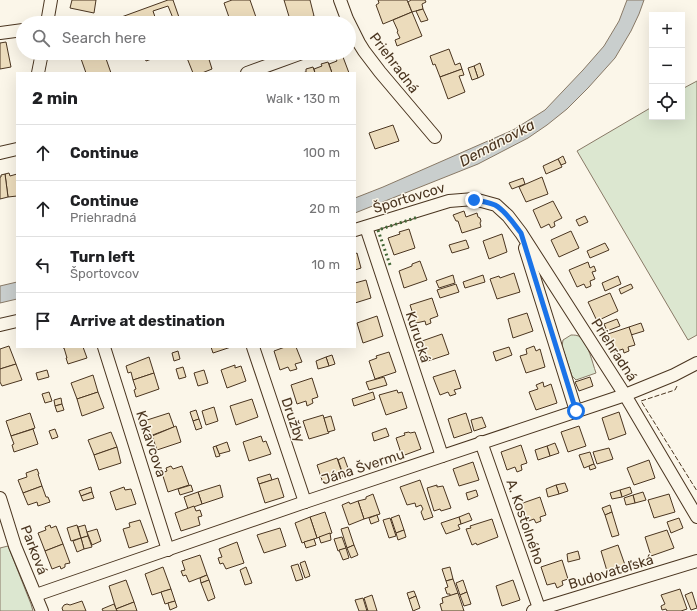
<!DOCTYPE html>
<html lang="en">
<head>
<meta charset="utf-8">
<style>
  :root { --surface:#fff; --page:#f6f6f6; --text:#202124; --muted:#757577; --line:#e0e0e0 }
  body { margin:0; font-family:Rubik,sans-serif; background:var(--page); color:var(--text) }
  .controls { position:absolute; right:12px; top:12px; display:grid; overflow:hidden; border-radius:0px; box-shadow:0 4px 16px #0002 }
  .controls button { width:36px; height:36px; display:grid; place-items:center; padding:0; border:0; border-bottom:1px solid var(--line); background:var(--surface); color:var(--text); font:20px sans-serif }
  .stop { position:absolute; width:12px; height:12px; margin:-9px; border:3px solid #1a73e8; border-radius:50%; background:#fff }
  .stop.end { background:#1a73e8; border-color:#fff; box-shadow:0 1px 4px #0008 }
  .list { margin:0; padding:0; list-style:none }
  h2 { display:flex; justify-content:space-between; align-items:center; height:52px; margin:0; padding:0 16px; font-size:17px }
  h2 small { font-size:13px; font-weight:400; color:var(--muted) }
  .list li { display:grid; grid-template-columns:26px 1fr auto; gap:12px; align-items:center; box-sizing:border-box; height:56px; padding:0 16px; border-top:1px solid var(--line) }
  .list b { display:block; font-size:15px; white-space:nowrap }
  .list p { margin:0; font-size:13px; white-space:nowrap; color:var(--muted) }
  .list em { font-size:13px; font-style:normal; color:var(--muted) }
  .icon { flex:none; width:22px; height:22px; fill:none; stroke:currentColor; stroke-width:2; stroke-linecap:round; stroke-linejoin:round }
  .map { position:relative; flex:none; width:697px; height:611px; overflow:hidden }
  .search { position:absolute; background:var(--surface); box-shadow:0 4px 16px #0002; left:16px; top:16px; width:340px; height:44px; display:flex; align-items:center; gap:10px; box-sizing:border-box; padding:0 14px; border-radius:22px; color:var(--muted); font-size:15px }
  .panel { position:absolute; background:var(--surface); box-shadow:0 4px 16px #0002; left:16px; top:72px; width:340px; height:276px; border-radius:0px }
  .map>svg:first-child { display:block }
</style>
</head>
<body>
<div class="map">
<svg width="697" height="611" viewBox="0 0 697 611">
  <rect width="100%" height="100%" fill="#fbf6e9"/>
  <g fill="#dce7d0" stroke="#887966">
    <polygon points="697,81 697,335 688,340 577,151 652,107 652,117 682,117 682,89"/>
    <path d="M571,335C574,335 578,335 580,337C589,345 592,362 596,373L576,380L572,376L562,346L563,340Z"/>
    <polygon points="8,546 31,604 33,611 0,611 0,548"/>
  </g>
  <g fill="#c9cecd" stroke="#887966">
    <polygon points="627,0 644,0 639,14 631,31 615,58 588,88 567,109 547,125 528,138 478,164 355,213 355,198 383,187 513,130 545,110 583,70 604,46 619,21"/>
    <polygon points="17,282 17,299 0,303 0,286"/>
  </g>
  <g fill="#ecdcbc" stroke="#4a3520">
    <polygon points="72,0 96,0 94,13 70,8"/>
    <polygon points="168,0 173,0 181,23 175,23 168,6 153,11 157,23 131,23 130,19 120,23 105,23"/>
    <polygon points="232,0 250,0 258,23 231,23 224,3"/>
    <polygon points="284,0 310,0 314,16 291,23"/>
    <polygon points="378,0 407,0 412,12 383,24 376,5 379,3"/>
    <polygon points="411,0 425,0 426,2 422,4 423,9 412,12 408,2"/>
    <polygon points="423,9 428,20 421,22 416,11"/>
    <polygon points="412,12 422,36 397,46 395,40 400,38 397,32 398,31 393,20"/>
    <polygon points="6,42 11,67 0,69 0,43"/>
    <polygon points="449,49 455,65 460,63 462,69 440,77 435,64 433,65 430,56"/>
    <polygon points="79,53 104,53 111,73 86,73"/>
    <polygon points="143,53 168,53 146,61"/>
    <polygon points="185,53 207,53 212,69 202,73 193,73"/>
    <polygon points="343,57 349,73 332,73 329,64 337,61 336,59"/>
    <polygon points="328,62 332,73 315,73 314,69 322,66 321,64"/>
    <polygon points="480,63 484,75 478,78 474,66"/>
    <polygon points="474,66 478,78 472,80 468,68"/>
    <polygon points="313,67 315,73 302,73 306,72 306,69"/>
    <polygon points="462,69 464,75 459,76 465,92 448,99 440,77"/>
    <polygon points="393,125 399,141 375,149 369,133"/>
    <polygon points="563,156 566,163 561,165 558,159"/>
    <polygon points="558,159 562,167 546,174 543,166"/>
    <polygon points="9,173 10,176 17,174 17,196 8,197 5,174"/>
    <polygon points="5,174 8,197 0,199 0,177 1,177 1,175"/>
    <polygon points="542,177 548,194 526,202 519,187"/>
    <polygon points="523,178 525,184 512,189 509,183"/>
    <polygon points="553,201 562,218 554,222 555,226 551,228 549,224 541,228 533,210"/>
    <polygon points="464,211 466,217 477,213 478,217 480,218 481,221 480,223 481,227 462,233 458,221 456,221 453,215"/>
    <polygon points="585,216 588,222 579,226 576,220"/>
    <polygon points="409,229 415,248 394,255 388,238 400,234 399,232"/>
    <polygon points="571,231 579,248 559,257 551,240"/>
    <polygon points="502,234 507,252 489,259 483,241"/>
    <polygon points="466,240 469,248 452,253 449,245"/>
    <polygon points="605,243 609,250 590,258 587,251"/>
    <polygon points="357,253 361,268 355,270 355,254"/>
    <polygon points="420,261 427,280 404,288 399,271 412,266 412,264"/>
    <polygon points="588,262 590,268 594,266 596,271 592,272 595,279 590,281 591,286 586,288 584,284 577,287 569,270"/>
    <polygon points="514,273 520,292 497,299 490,279 499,276 500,278"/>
    <polygon points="453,275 455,283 439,288 436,281"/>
    <polygon points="483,275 485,282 465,288 463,282"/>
    <polygon points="618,276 621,284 605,291 602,283"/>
    <polygon points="366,280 371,298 355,303 355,283"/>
    <polygon points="456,284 459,292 440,298 437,290"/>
    <polygon points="631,284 633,288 621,294 619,289"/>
    <polygon points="610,293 618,311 597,321 588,302"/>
    <polygon points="432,298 438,316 430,319 431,323 426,325 425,321 416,323 410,305"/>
    <polygon points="527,313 533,331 513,338 508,319"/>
    <polygon points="377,316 383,336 363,343 357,323"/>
    <polygon points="617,319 620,326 607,331 604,324"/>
    <polygon points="641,323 644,331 631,335 629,327"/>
    <polygon points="629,327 635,345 628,347 629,351 624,353 623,349 614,352 608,334"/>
    <polygon points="442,334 449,354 428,361 422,341"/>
    <polygon points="9,346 16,364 0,369 0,349"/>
    <polygon points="534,346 536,351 540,349 545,367 526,373 520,356 527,354 526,349"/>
    <polygon points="63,347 83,347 87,358 68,364 66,358 67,358 64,348 63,348"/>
    <polygon points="211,347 231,347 213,353"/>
    <polygon points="285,347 296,347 302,362 295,364 297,369 290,371 288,367 280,370 274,351"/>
    <polygon points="509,347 512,355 496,361 493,352"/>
    <polygon points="178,351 180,359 174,361 172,353"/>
    <polygon points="389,352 396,372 375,379 369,361 377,358 376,356"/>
    <polygon points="332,355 335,364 329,366 326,357"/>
    <polygon points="149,357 154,373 133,380 131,372 128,373 126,366"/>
    <polygon points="326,357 329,366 318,369 316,361"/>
    <polygon points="16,364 22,380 2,386 0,382 0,369"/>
    <polygon points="235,365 235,368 241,366 246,381 227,388 221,370"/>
    <polygon points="183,367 186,377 179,379 176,369"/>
    <polygon points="47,370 49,377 38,380 36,373"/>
    <polygon points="204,370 208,383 198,386 194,373"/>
    <polygon points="455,370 461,388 454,390 456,394 450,396 448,392 440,395 433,377"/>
    <polygon points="154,373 159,389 136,397 134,390 136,389 133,380"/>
    <polygon points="93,375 98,392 77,399 71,383"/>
    <polygon points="384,377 387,385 369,390 366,382"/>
    <polygon points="590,377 593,386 579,391 575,382"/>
    <polygon points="312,378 318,397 312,399 313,403 307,406 306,401 297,404 291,385"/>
    <polygon points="543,382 544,387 551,384 557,403 536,410 529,392 538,389 536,385"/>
    <polygon points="397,390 398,393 402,392 407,408 386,415 379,395"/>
    <polygon points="49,392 52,401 45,403 42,394"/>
    <polygon points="98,392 104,408 82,416 77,399"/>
    <polygon points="373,392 375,399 354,406 352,399"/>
    <polygon points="61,398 62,404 55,406 54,400"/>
    <polygon points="252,399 258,417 236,425 230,406"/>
    <polygon points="62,404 64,410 57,412 55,406"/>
    <polygon points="214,407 218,421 206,425 202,411"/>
    <polygon points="196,410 199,419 193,421 190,412"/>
    <polygon points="619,412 626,434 609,440 602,418"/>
    <polygon points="30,413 35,428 11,436 6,421"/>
    <polygon points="169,413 174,427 150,436 144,421"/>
    <polygon points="466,413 472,432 454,438 448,419"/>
    <polygon points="323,415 329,433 309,439 303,421"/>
    <polygon points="331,416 335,430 328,432 324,418"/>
    <polygon points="482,417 486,427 474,431 471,420"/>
    <polygon points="199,419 202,428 196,430 193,421"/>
    <polygon points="176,426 181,442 157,450 152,436"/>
    <polygon points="579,426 586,446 568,452 561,432"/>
    <polygon points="386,428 389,436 374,441 372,433"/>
    <polygon points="33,429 38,444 14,452 12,445 14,444 11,436"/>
    <polygon points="55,429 58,437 52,439 49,431"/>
    <polygon points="111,432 117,447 94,455 88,440"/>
    <polygon points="409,432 410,433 415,432 421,449 402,456 396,438 405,435 404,433"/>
    <polygon points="261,436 263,442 266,441 271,454 249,461 243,442"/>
    <polygon points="227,442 230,451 219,454 216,446"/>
    <polygon points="555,443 559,453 550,456 547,446"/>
    <polygon points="521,445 527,463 521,465 522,470 517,472 515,467 507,470 501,452"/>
    <polygon points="216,446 220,456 216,457 213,447"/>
    <polygon points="547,446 550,456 538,460 535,450"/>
    <polygon points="117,447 121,463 99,470 94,455"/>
    <polygon points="609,448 613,459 597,464 593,452"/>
    <polygon points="590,452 594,464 584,468 579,455"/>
    <polygon points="344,457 349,471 343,474 338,460"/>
    <polygon points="337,458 343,476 323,483 317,465"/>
    <polygon points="649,460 655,478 634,485 627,468"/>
    <polygon points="473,462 479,480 459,486 453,469"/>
    <polygon points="594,464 596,468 590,470 589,466"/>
    <polygon points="171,466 173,469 182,466 189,485 168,492 162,473 167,471 166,468"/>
    <polygon points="37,469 39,474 38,474 42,486 23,493 18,480 27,477 26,473"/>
    <polygon points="270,474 272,480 259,484 257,478"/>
    <polygon points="278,478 284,497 265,503 259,484"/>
    <polygon points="420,480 433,517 424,520 421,512 423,509 421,505 416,507 415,503 407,505 400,487"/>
    <polygon points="565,483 568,491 559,494 556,485"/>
    <polygon points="191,485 193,491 180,495 178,489"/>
    <polygon points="220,485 223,497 202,504 198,492"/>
    <polygon points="437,485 437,487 443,486 451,508 441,511 440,509 434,511 427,488"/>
    <polygon points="556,485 559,494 548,497 546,489"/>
    <polygon points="42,486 46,497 48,497 50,502 38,506 37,502 28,505 23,493"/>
    <polygon points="91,487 92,492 81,496 79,491"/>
    <polygon points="124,487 125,490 131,489 136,504 116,510 110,492"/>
    <polygon points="630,487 632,493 622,497 620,490"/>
    <polygon points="476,490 478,496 468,500 466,493"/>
    <polygon points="620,490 622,497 612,499 610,493"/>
    <polygon points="92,492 94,498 83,501 81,496"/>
    <polygon points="198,492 202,504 188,509 184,497"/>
    <polygon points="643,492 646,500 635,503 633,495"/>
    <polygon points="373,494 380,514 364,519 358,501 366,499 366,497"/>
    <polygon points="669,494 675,512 654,518 648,500"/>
    <polygon points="633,495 635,503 626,505 624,498"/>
    <polygon points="540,497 546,515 540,517 541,521 536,523 534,519 526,522 520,504"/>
    <polygon points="358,501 364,519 349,525 342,505 349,502 350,504"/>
    <polygon points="610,505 612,512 605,515 602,508"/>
    <polygon points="194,506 196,511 200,510 202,516 198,517 200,525 181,531 175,513"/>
    <polygon points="325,512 332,533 317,538 310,517"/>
    <polygon points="612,512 619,535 612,537 605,515"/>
    <polygon points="469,513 472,520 461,524 459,517"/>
    <polygon points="377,515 379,521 371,524 369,518"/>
    <polygon points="399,515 404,530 396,533 391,518"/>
    <polygon points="310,517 317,538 302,543 295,523"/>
    <polygon points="459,517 461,524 458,525 460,529 446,534 441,523"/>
    <polygon points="390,518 396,536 389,538 383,520"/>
    <polygon points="679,518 683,528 671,533 667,522"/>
    <polygon points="492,519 498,537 477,545 476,543 472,545 466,529 471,528 470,526"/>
    <polygon points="140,520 148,542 129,548 123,529 130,527 129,523"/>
    <polygon points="50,525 51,528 56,526 63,544 45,551 38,533 46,530 45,527"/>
    <polygon points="77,525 81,538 71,541 67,528"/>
    <polygon points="85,525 88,536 81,538 78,527"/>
    <polygon points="348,527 354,545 347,548 341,529"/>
    <polygon points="280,528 286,546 264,553 257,535"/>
    <polygon points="97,529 101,541 92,545 87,532"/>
    <polygon points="404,530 406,537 398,540 396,533"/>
    <polygon points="667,530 674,548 651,556 645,537"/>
    <polygon points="330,533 331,540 321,543 319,537"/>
    <polygon points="88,536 92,547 84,549 81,538"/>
    <polygon points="342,537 346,548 338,551 334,539"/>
    <polygon points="81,538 84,549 77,552 73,541"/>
    <polygon points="314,539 316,545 306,548 304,542"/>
    <polygon points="237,542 244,563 226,569 223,563 220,564 218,558 222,557 219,549"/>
    <polygon points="63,544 70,563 65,564 65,567 61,569 60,566 52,569 45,551"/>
    <polygon points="354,545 358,555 351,558 347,548"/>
    <polygon points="618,545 625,565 607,571 601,551"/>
    <polygon points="346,548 349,558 343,560 339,550"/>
    <polygon points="578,551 580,559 568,562 567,554"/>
    <polygon points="200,555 207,575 189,582 186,575 183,576 181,571 185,570 182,561"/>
    <polygon points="562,560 568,579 562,581 563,585 557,588 555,583 547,585 541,567"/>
    <polygon points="305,561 310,576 305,578 300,563"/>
    <polygon points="298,564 303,579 296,581 291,566"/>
    <polygon points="163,567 171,589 152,595 145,574"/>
    <polygon points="246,567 252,583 245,585 240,570"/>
    <polygon points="450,567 453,579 446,581 442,569"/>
    <polygon points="207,575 209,580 201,583 200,578"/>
    <polygon points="453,579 458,593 450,596 450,594 447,594 445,588 448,587 446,581"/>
    <polygon points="126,580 134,602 116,609 109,586"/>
    <polygon points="209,580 215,598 208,601 201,583"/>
    <polygon points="463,580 467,592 460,595 456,583"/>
    <polygon points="513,580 520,600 502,606 496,586"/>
    <polygon points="171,589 175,601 165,604 161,592"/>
    <polygon points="680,589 687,609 681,611 667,611 666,609 662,610 661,606 665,604 661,595"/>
    <polygon points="414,591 416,596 409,599 407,593"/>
    <polygon points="467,592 471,604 464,606 460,595"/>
    <polygon points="692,592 697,608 691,610 685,595"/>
    <polygon points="458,593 464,611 442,611 440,604 443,603 442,598"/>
    <polygon points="372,595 377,611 368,611 364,598"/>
    <polygon points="416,596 420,608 413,611 409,599"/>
    <polygon points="363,598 367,611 359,611 355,600"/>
    <polygon points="82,601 86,611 63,611 62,608 64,605 67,604 70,605"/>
    <polygon points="175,601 177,607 170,610 168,603"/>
    <polygon points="134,602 137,611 117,611 116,609"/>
    <polygon points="114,604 117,611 103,611 102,609"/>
  </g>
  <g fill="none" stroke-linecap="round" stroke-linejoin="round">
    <g stroke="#4a3520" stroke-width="14">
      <g id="minor">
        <polyline points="340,0 347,19 359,43 364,51 380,72 435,137"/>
        <polyline points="47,23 51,0"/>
        <polyline points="0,33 23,30"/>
        <polyline points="38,73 42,53"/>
        <polyline points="247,73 302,53"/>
        <polyline points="0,153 17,149"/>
        <polyline points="366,227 442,456"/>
        <polyline points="355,230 449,201 474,199 496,205 508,216 521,233 625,395 697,517"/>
        <polyline points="525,248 576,411"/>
        <polyline points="0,325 17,321"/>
        <polyline points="104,347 168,550"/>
        <polyline points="253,347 305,502"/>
        <polyline points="481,442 540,611"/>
        <polyline points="0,498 15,546 42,611"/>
        <polyline points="36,595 305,502 625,395 674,375 697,363"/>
        <polyline points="533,611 697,561"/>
      </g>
    </g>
    <use href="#minor" stroke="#fbf6e9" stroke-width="12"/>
    <polyline stroke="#436837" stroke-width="3" stroke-dasharray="2 3" stroke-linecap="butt" points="390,265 378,230 418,217"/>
    <polyline stroke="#4a3520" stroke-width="1" stroke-dasharray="5 2" stroke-linecap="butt" points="677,386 675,390 641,401 697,491"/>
  </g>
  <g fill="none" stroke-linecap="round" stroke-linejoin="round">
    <path stroke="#1a73e8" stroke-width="5" d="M474,200C481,201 488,202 495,205C505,210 514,224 521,233L576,411"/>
  </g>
  <g text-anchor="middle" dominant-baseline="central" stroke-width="3" stroke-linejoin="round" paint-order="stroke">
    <g font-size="14" fill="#4a3520" stroke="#fbf6e9">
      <text transform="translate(394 63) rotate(53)">Priehradná</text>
      <text transform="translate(409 198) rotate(-17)">Športovcov</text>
      <text transform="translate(418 337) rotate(72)">Kurucká</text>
      <text transform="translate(614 350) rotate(57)">Priehradná</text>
      <text transform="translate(293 420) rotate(71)">Družby</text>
      <text transform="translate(151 444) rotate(72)">Kokavcova</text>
      <text transform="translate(363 467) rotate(-18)">Jána Švermu</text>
      <text transform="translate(525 522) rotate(71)">A. Kostolného</text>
      <text transform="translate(34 550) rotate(69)">Parková</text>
      <text transform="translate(611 572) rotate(-17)">Budovateľská</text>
    </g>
    <g font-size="15" font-style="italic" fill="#4a3520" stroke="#fbf6e9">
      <text transform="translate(497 143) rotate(-28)">Demänovka</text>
    </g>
  </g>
</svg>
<div class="controls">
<button>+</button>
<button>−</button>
<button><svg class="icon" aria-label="locate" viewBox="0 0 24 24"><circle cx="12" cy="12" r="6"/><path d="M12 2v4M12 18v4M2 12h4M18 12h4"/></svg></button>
</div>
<div class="stop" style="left:576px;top:411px"></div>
<div class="stop end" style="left:474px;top:200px"></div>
<div class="search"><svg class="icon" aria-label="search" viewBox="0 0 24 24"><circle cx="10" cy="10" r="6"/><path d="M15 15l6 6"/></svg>Search here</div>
<section class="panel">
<h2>2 min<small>Walk · 130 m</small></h2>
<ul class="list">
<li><svg class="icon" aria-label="ahead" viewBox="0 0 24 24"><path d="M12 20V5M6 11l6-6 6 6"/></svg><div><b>Continue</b></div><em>100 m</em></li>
<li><svg class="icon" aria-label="ahead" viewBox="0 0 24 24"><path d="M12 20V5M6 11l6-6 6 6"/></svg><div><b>Continue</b><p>Priehradná</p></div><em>20 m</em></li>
<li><svg class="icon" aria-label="left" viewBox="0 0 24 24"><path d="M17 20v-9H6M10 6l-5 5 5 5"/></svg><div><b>Turn left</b><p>Športovcov</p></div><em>10 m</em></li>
<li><svg class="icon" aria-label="arrive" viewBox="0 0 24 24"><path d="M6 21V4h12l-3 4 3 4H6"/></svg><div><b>Arrive at destination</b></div></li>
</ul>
</section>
</div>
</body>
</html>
